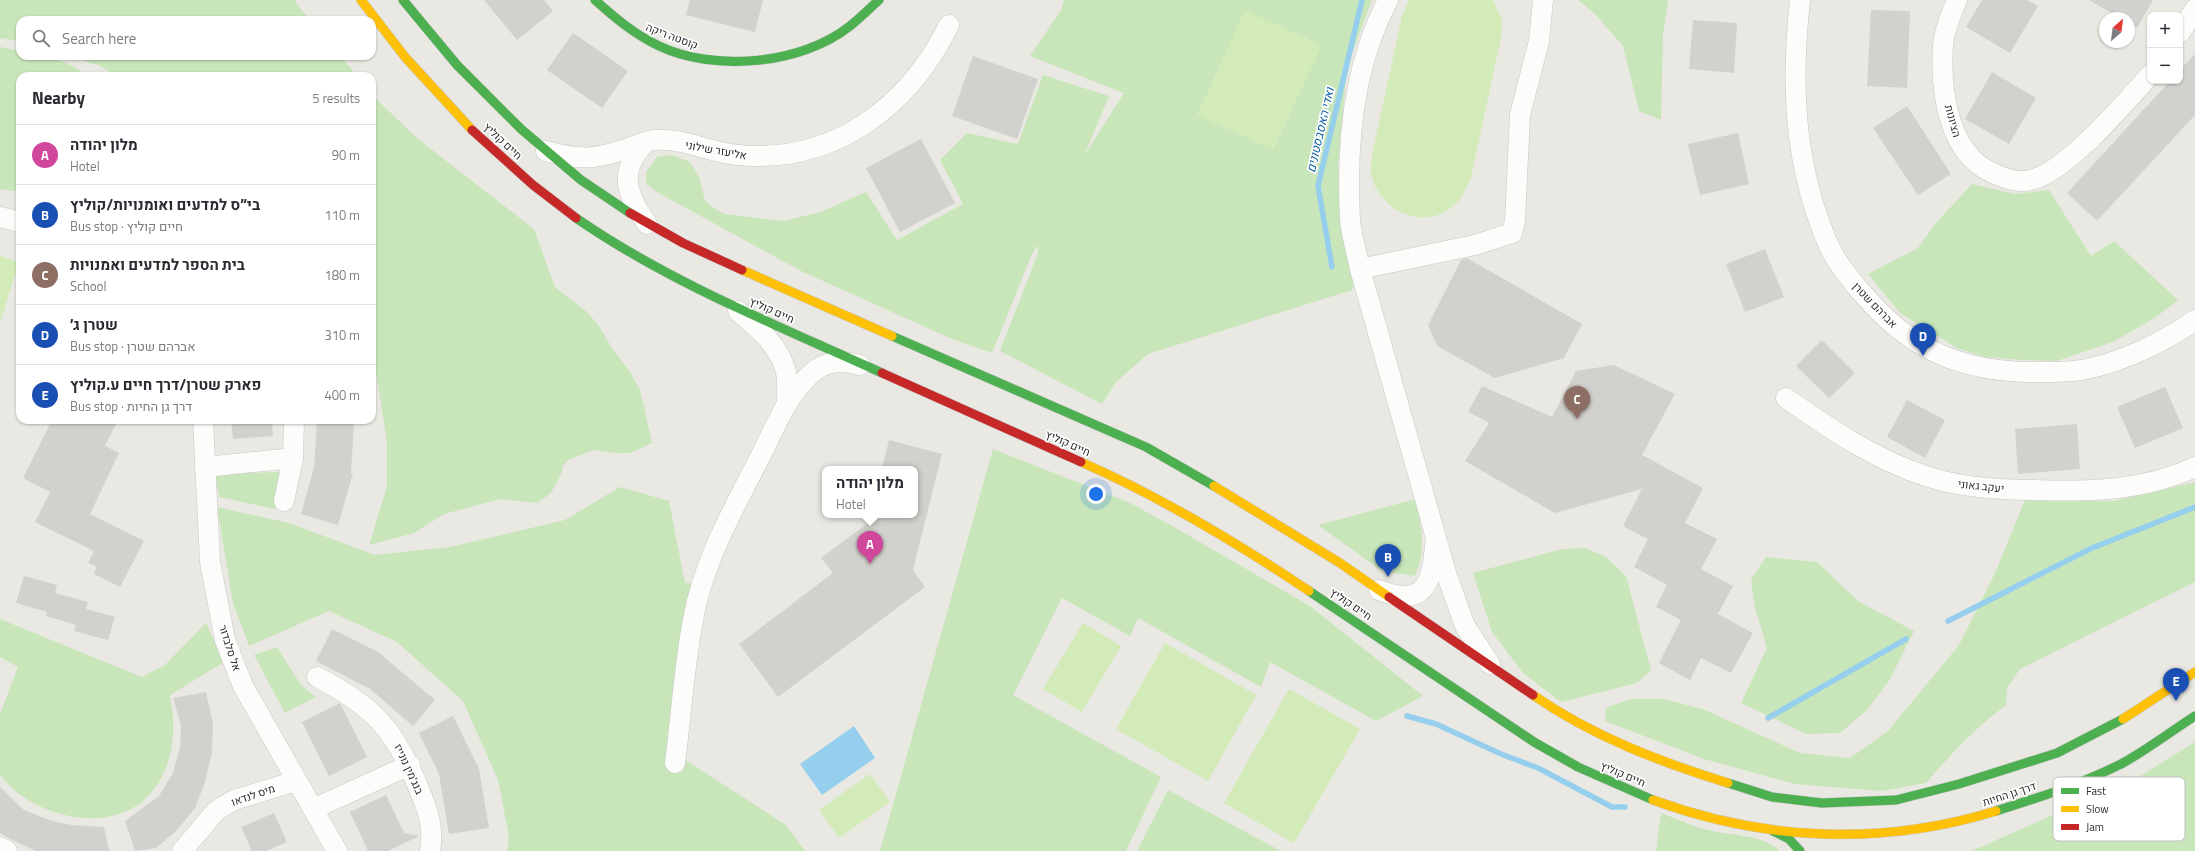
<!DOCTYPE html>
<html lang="en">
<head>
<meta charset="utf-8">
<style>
  :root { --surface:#fff; --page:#f7f7f7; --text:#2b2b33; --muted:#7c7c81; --line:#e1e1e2; --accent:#6e6e6c }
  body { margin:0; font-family:"Titillium Web",Heebo,sans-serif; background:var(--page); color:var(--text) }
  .controls { position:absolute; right:12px; top:12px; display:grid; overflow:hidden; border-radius:8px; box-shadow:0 1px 3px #0004 }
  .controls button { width:36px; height:36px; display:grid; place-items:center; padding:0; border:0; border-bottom:1px solid var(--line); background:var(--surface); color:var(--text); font:20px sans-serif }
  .compass { position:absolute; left:2099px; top:12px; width:36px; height:36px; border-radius:50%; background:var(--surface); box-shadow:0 1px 3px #0004; rotate:28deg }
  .you { position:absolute; left:1096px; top:494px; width:14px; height:14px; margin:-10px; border:3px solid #fff; border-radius:50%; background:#1a73e8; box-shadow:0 0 0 6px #1a73e833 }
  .badge { display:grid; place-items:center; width:26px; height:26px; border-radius:50%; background:var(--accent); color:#fff; font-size:13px; font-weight:700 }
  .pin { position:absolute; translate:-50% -33px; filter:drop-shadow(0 1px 2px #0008) }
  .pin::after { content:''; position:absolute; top:21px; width:14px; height:12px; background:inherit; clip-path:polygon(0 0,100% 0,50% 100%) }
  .popup { position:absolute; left:822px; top:466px; width:96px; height:52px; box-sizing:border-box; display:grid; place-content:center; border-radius:8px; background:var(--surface); filter:drop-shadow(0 1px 3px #0005); font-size:13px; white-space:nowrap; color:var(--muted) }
  .popup b { font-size:15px; color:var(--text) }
  .popup::after { content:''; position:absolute; left:50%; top:100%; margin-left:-8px; border:8px solid transparent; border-top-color:var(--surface) }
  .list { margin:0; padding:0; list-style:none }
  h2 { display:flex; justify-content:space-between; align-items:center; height:52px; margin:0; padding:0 16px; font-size:17px }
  h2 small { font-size:13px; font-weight:400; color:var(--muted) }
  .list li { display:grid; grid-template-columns:26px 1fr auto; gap:12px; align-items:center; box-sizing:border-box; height:60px; padding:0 16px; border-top:1px solid var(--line) }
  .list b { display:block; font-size:15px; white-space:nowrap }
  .list p { margin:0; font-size:13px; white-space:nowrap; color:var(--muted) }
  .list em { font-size:13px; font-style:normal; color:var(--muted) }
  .icon { flex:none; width:22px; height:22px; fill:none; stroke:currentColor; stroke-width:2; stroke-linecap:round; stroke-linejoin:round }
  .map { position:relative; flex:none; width:2195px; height:851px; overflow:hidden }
  .search { position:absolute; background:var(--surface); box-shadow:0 1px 3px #0004; left:16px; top:16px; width:360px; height:44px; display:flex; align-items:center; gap:10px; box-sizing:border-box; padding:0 14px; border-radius:12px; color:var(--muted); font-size:15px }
  .panel { position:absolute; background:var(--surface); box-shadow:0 1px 3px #0004; left:16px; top:72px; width:360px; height:352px; border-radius:12px }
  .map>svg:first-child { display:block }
</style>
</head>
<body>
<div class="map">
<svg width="2195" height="851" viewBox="0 0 2195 851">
  <rect width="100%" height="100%" fill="#eae8e2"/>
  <g fill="#c8e6ba">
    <polygon points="0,0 295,0 296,3 310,20 20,20 20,41 0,38"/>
    <polygon points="1064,0 1372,0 1347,67 1338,168 1360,269 1352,290 1148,354 1116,382 1102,404 1000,351 1038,253 1038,245 1032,254 992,353 952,339 803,272 655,191 646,183 646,172 657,157 672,155 690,162 699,177 705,200 712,207 724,214 784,221 820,212 866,192 897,240 963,204 940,160 967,133 1018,144 1043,75 1109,96 1084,156 1124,93 1030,56 1061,10"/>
    <polygon points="1578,0 1668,0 1663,35 1661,120 1639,111 1623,46 1595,14"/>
    <path d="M0,47L20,51V56C46,56 67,59 87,76H20V192L0,189Z"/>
    <polygon points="74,56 341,56 357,76 116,76 99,65 89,63"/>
    <polygon points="372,95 418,139 534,229 555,287 587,312 599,326 612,348 630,372 640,390 652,443 630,453 615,453 594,450 568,460 562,467 562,472 551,493 537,503 501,499 444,514 414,533 369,545 387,487 387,442 372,347"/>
    <polygon points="1972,184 2015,194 2049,190 2091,256 2114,241 2178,300 2156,317 2115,341 2057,361 2024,360 1985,357 1957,348 1900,313 1868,274 1918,248 1935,224"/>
    <polygon points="993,449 1130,503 1174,527 1310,606 1423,696 1376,721 1270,662 1261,687 1138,618 1130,636 1062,598 1013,695 1161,777 1126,851 880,851"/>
    <polygon points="281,472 275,509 219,497 215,474"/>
    <path d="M2195,482V582L2020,669L2007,688L2006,705C1975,728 1951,754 1926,783L1881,791L1795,784L1704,759L1605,721L1606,708L1630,699H1664L1705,710L1800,753L1850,758L1888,731L1959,645L1995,573L2025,500L2114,501Z"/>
    <polygon points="620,487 669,501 685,583 692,583 684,759 786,825 805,851 507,851 509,837 498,780 463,701 397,642 329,611 249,646 233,603 217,507 289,523 375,555 450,547 565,520"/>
    <path d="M1416,499C1421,528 1427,547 1415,576L1382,571L1318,525Z"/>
    <polygon points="1586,548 1606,557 1626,576 1651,670 1637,683 1561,702 1523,673 1492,632 1473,573 1562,549"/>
    <polygon points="1766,557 1817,562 1858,601 1914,631 1889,681 1867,710 1840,733 1806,734 1741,703 1767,648 1755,608 1751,580"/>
    <path d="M0,619L142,677L165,665L206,623L224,662L170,695C183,757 157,823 84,818C61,816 38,808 19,794C12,789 6,781 0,775V714L18,667L0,657Z"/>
    <polygon points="277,647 301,685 316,697 285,713 254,655"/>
    <polygon points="2195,742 2195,851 1972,851 2142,775"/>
    <polygon points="1168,790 1281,851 1137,851"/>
    <path d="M1661,813C1677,819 1692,826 1708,830C1731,836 1762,834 1780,851H1656Z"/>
  </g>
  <g fill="#d3ebb8">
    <path d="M1409,0H1493L1502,20L1501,38L1471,177C1466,190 1460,202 1448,210C1417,230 1378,207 1371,174C1370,168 1372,161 1372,155L1402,16Z"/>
    <polygon points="1245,10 1322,45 1273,150 1197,115"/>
    <polygon points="0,256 19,262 0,323"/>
    <polygon points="1083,623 1121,646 1082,712 1043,689"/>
    <polygon points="1165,643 1256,695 1208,781 1116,729"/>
    <polygon points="1289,689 1360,729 1294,843 1224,803"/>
    <polygon points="870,774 890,802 839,838 819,810"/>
  </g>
  <polygon fill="#95cfed" points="854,726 875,758 822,795 800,764"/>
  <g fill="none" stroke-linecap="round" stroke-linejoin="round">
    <g stroke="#95cfed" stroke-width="5.5">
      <polyline points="1332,267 1318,186 1362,0"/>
      <polyline points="1948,621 2092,548 2195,507"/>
      <polyline points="1407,716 1436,724 1501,754 1538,768 1612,807 1625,807"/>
      <polyline points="1768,718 1906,639"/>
    </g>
  </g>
  <g fill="#d3d1cd">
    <polygon points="484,0 544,0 553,11 517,40"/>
    <polygon points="690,0 763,0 755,32 686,15"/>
    <polygon points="1982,0 2027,0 2038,6 2010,53 1966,27"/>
    <polygon points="2089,0 2153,0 2137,28 2129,23 2129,18 2120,18"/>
    <polygon points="1871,10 1910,11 1907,88 1867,86"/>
    <polygon points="1693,20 1737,23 1734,73 1689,69"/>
    <polygon points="573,33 628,71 602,108 547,70"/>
    <polygon points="2195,54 2195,115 2097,221 2067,193 2170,81 2180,81 2180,70"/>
    <polygon points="973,56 1038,79 1017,139 952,116"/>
    <polygon points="1992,72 2036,98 2009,144 1965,119"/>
    <polygon points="1907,106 1951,174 1918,195 1873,128"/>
    <polygon points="1738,133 1749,184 1700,195 1688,144"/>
    <polygon points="921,139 955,203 900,232 866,168"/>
    <polygon points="1765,249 1784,297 1745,312 1726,264"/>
    <polygon points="1467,258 1582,324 1564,358 1495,378 1437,346 1428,325 1461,260"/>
    <polygon points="1822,340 1855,373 1829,398 1796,366"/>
    <polygon points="1614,365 1675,394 1642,455 1703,488 1685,523 1717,539 1701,569 1733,586 1718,614 1753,633 1731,673 1701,658 1690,680 1659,663 1681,620 1656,607 1667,585 1634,567 1648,539 1623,526 1642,489 1555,513 1465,461 1489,423 1468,412 1482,386 1552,417 1576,371"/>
    <polygon points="2165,387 2183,428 2135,448 2117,407"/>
    <polygon points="1907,400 1945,420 1925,458 1887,437"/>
    <polygon points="52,420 118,420 105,446 119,453 90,514 144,541 120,587 94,574 97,567 88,563 94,551 35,522 50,492 23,478"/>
    <polygon points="231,420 272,420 273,436 233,439"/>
    <polygon points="317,420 354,420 351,474 353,474 338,525 301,514 314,468"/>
    <polygon points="2077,424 2080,469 2018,474 2015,429"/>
    <polygon points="889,440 942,454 913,570 925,587 778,697 739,644 833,573 821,558 868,523 870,515 915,515 915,469 882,469"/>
    <polygon points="24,576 57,585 55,593 88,602 86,609 115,617 108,640 74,631 76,625 46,616 47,612 16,603"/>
    <polygon points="332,629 378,652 435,700 413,726 370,689 316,661"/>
    <polygon points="206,692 213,724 212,753 205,782 195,808 177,830 156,848 135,851 125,821 159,796 173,773 180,747 181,725 173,698"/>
    <polygon points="340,703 367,757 329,776 302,722"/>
    <polygon points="453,716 479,769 489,828 449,834 439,774 419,733"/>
    <polygon points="0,787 24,810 52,821 72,825 104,827 109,851 36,851 14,841 0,833"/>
    <polygon points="386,795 404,833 419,836 388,851 368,851 350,812"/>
    <polygon points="274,813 287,842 266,851 252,851 241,827"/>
  </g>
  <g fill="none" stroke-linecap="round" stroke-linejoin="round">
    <g stroke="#c8c7c7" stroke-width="21">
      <g id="street">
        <path d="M1388,0C1353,66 1346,144 1350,219C1351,235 1357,253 1360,269L1446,573L1465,626L1490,664"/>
        <path d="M1800,0C1792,73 1793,145 1817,215C1822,230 1828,246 1836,259C1846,275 1859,290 1872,304C1916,352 1965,371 2029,372C2048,372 2068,373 2087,369C2124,361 2164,342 2195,320"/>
        <path d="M1957,0C1951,15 1944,30 1943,46C1940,90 1948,154 1993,173C2006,179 2019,184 2034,179C2068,169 2125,103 2150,75"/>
        <polyline points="2180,33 2195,9"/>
        <path d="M645,143C618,171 626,194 647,224"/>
        <path d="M546,151C580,160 593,160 626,149C635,146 645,141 654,140C682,137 711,153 738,155C833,164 908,108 949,25"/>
        <polyline points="0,217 20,222"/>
        <polyline points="1360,269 1475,245 1512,233 1515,221 1520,115 1539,41 1543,0"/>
        <path d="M738,311C757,327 780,346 786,372C788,382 787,394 787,404"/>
        <path d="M1786,398C1830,429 1877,461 1929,477C1963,488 1999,490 2034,490C2090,492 2143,491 2195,467"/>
        <polyline points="203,420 210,562 225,640 243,686 337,851"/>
        <polyline points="205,467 293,458"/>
        <polyline points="284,501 293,458 294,420"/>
        <path d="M1379,590C1423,608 1432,585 1435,545"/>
        <path d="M317,677C373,706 395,729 419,789C428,810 434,828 430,851"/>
        <path d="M675,763C682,709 685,653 697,601C710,550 736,504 760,457C775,428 789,389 817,369C830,360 845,361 860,365"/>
        <polyline points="313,809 410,765"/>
        <polyline points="0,847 7,851"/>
        <polyline points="182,851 216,811 234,800 296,781"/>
      </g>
    </g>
    <g stroke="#c8c7c7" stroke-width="10">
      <g id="fast">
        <polyline points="403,0 457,65 521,129 581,180 630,213"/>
        <path d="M595,0C615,18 634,34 659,46C714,72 801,65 850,26C860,18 869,9 879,0"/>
        <path d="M576,218C670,283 779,326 882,373"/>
        <polyline points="892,336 1146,447 1214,486"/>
        <polyline points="1309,591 1534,742 1578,767 1653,800"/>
        <polyline points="1728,783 1772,797 1822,803 1896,800 1959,784 2057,753 2123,719"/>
        <path d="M1996,811C2038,798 2081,784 2121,764C2147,750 2170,732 2195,716"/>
        <polyline points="1773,831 1789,839 1800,851"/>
      </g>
    </g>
    <g stroke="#c8c7c7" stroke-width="10">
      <g id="slow">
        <polyline points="361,0 405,57 472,130"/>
        <polyline points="742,270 892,336"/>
        <path d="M1081,462C1161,497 1236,542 1309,591"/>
        <polyline points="1214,486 1340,563 1389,597"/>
        <path d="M1533,695C1592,736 1660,762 1728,783"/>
        <polyline points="2123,719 2195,672"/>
        <path d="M1653,800C1765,841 1882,846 1996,811"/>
      </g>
    </g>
    <g stroke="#c8c7c7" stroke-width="10">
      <g id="jam">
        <polyline points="472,130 533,185 576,218"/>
        <polyline points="630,213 683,243 742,270"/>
        <polyline points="882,373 1081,462"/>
        <polyline points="1389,597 1533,695"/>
      </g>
    </g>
    <use href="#street" stroke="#fcfcfb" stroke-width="20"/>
    <use href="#fast" stroke="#4caf50" stroke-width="9"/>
    <use href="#slow" stroke="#ffc107" stroke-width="9"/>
    <use href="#jam" stroke="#c62828" stroke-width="9"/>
  </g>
  <g text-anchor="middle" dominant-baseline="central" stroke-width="3.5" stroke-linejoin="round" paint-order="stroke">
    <g font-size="11" fill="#2c2c2c" stroke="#fff">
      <text transform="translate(672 36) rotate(21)">קוסטה ריקה</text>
      <text transform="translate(1953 121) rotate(75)">הציונות</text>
      <text transform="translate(503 141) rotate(43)">חיים קוליץ</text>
      <text transform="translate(716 150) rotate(10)">אליעזר שילוני</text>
      <text transform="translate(1875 305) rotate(46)">אברהם שטרן</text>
      <text transform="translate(772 310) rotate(24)">חיים קוליץ</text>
      <text transform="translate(1068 443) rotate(24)">חיים קוליץ</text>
      <text transform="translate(1981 486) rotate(6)">יעקב גאוני</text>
      <text transform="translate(1351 604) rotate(34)">חיים קוליץ</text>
      <text transform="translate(230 648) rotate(72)">אל סלבדור</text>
      <text transform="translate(409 769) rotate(65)">בנג'מין נונייז</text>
      <text transform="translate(1623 774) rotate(23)">חיים קוליץ</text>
      <text transform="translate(2009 794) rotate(-18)">דרך גן החיות</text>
      <text transform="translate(253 795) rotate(-19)">מיס לנדאו</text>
    </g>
    <g font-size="12" font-style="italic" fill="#0a60a2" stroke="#fff">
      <text transform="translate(1320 130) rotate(-77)">ואדי האסבסטונים</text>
    </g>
  </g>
  <rect x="2053" y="777" width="132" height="64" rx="6" fill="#fff" stroke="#c0c0c0" stroke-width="1"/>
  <rect x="2061" y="788" width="18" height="6" fill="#4caf50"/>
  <rect x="2061" y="806" width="18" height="6" fill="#ffc107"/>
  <rect x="2061" y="824" width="18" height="6" fill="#c62828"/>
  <g font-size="11" fill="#2c2c2c">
    <text x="2086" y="795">Fast</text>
    <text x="2086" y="813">Slow</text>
    <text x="2086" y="831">Jam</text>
  </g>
</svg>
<div class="controls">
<button>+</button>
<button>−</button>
</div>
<svg class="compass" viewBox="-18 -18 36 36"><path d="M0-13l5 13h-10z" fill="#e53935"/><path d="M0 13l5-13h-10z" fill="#7c7c81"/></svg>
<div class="you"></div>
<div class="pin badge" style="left:870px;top:564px;background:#d1479c">A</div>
<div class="popup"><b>מלון יהודה</b>Hotel</div>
<div class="pin badge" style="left:1388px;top:577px;background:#1a4fb4">B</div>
<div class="pin badge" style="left:1577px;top:419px;background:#8d6e63">C</div>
<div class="pin badge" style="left:1923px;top:356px;background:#1a4fb4">D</div>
<div class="pin badge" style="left:2176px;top:701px;background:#1a4fb4">E</div>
<div class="search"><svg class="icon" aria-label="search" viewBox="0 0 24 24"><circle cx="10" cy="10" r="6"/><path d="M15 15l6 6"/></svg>Search here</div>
<section class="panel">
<h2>Nearby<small>5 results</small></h2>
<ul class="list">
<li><span class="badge" style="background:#d1479c">A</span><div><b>מלון יהודה</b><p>Hotel</p></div><em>90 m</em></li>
<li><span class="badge" style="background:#1a4fb4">B</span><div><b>בי״ס למדעים ואומנויות/קוליץ</b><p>Bus stop · חיים קוליץ</p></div><em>110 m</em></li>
<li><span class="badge" style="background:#8d6e63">C</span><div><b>בית הספר למדעים ואמנויות</b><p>School</p></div><em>180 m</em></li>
<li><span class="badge" style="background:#1a4fb4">D</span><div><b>שטרן ג׳</b><p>Bus stop · אברהם שטרן</p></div><em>310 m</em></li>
<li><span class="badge" style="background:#1a4fb4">E</span><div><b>פארק שטרן/דרך חיים ע.קוליץ</b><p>Bus stop · דרך גן החיות</p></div><em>400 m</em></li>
</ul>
</section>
</div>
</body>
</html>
